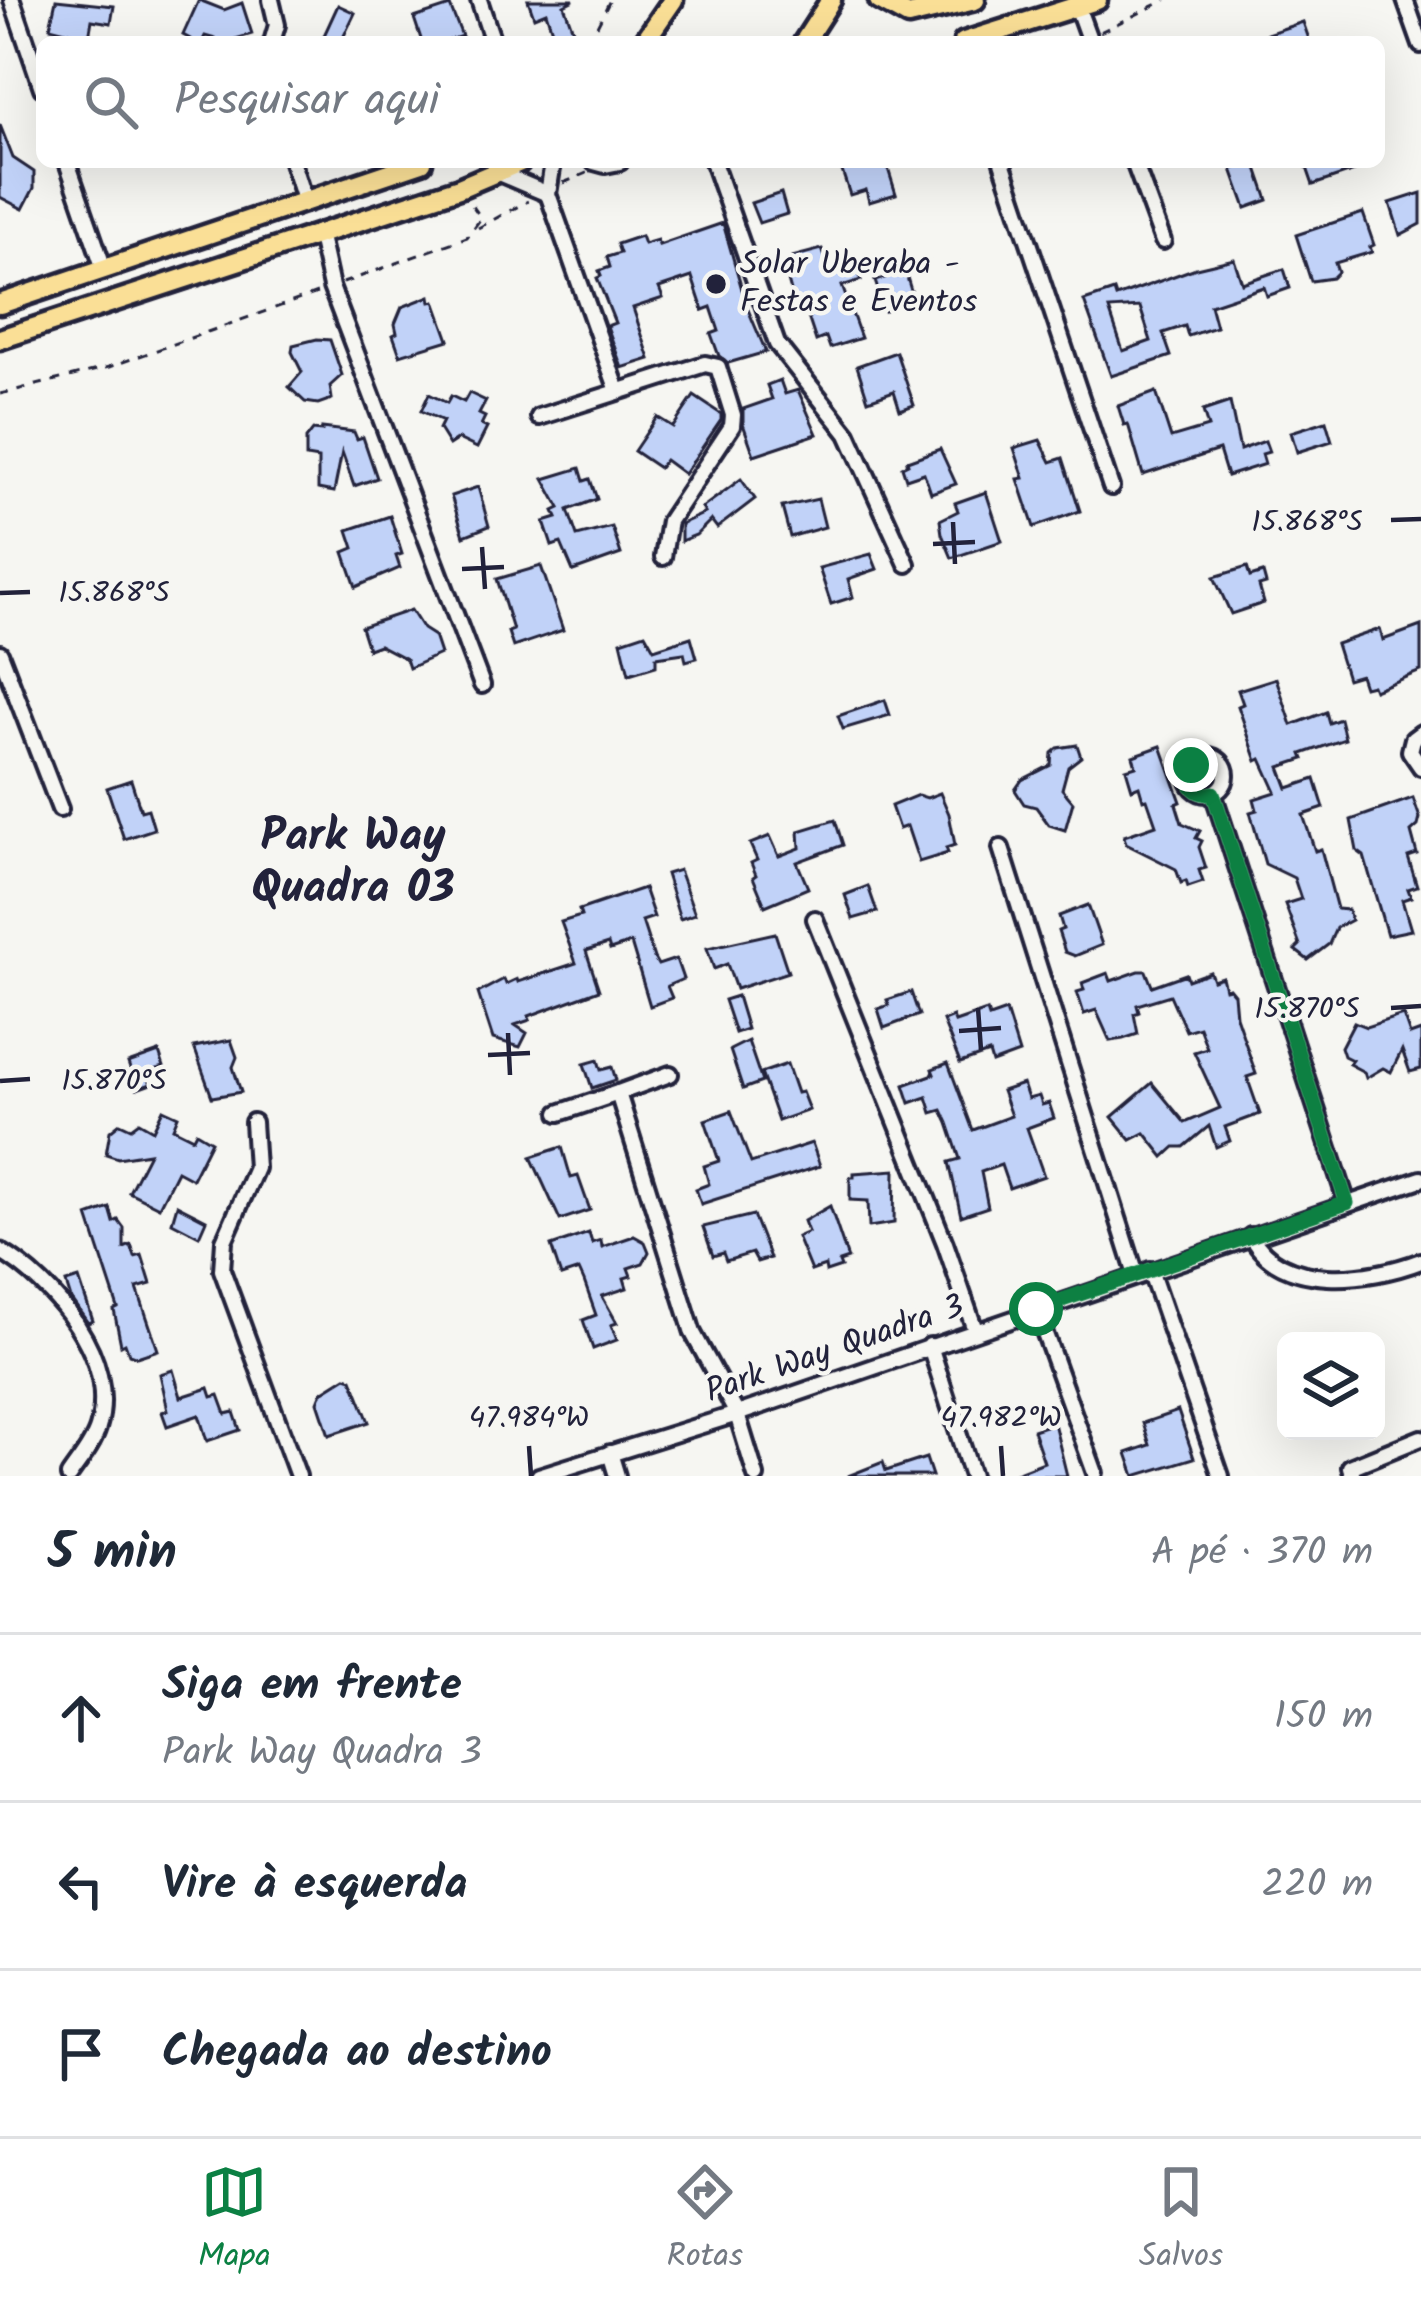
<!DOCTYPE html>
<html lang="pt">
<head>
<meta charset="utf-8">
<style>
  :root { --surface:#fff; --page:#f2f2f3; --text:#1f2937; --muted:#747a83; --line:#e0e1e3; --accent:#0b8043 }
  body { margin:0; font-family:Kalam,sans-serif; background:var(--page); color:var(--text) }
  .controls { position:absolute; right:36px; bottom:36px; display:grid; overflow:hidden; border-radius:18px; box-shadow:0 12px 48px #0002 }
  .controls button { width:108px; height:108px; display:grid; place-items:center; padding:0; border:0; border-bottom:3px solid var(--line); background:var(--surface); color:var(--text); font:60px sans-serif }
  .stop { position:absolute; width:36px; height:36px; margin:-27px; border:9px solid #0b8043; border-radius:50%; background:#fff }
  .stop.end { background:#0b8043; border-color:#fff; box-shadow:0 3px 12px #0008 }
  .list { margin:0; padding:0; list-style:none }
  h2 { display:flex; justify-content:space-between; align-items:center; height:156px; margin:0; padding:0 48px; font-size:51px }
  h2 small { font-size:39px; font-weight:400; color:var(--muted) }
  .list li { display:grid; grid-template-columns:78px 1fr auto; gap:36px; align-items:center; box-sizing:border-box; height:168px; padding:0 48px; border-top:3px solid var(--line) }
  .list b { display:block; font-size:45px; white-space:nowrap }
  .list p { margin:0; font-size:39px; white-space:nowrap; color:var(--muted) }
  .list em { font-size:39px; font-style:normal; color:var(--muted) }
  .icon { flex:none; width:66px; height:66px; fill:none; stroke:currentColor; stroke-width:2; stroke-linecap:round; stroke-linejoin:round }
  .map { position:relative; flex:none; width:1421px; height:1476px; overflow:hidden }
  .search { position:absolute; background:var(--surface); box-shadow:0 12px 48px #0002; left:36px; right:36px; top:36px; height:132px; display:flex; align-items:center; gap:30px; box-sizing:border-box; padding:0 42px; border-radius:18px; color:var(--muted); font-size:45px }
  .sheet { height:660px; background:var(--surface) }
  nav { display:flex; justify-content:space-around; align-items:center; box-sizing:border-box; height:168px; border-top:3px solid var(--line); background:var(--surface); font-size:33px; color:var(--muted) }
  nav a { display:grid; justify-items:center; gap:6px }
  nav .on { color:var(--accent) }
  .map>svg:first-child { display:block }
</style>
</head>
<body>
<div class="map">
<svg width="1421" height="1476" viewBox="0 0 1421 1476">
  <rect width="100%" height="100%" fill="#f6f6f2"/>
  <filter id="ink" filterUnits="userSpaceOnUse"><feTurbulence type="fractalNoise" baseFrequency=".00833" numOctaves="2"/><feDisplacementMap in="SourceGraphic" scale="24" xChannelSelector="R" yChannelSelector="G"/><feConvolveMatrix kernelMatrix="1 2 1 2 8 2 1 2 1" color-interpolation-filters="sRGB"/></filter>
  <g filter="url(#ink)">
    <g fill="#c1d2f8" stroke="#22223b" stroke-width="3" fill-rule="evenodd">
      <polygon points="56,0 114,6 111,23 92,20 89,37 50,27"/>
      <polygon points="199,0 224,10 242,3 252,34 226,42 205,36 202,42 196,42 183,35"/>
      <polygon points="528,0 574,0 564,5 574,33 555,40 546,12 534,17"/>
      <polygon points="338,5 355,13 341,42 321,42"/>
      <polygon points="450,6 462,36 444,42 422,42 414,18"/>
      <polygon points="1303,22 1310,42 1249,42 1249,40"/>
      <polygon points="0,125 13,158 34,172 34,188 23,209 0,197"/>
      <polygon points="839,162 886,162 896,194 869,202 866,190 850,195"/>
      <polygon points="1255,162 1268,200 1246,208 1232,169"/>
      <polygon points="1305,162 1371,162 1372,165 1313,185"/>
      <polygon points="781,193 787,214 759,223 751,203"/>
      <polygon points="1421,193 1421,224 1400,235 1390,203"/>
      <polygon points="1363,213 1374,245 1370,247 1372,252 1335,263 1338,272 1332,278 1311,281 1296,235"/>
      <polygon points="723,223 747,307 766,352 728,363 719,356 711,334 719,331 711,307 703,310 692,277 659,288 663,298 633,308 650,359 622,368 607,326 615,323 597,278 601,276 599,271 610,267 607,257 620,253 617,244 641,236 644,244 657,240 659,245"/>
      <polygon points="822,249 831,273 856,265 861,280 842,286 861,338 830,348 826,337 816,341 802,299 794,302 785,270 792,257"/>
      <path d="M1234,259L1242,283L1284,269L1290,288L1267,296L1264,287L1210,305L1216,327L1188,336L1185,326L1163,333L1171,356L1111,376L1084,301L1114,291L1116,297L1196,268ZM1140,307L1151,341L1123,351L1109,309Z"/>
      <polygon points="905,271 914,300 885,311 875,281"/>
      <polygon points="430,296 431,302 435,301 449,340 400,355 393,335 397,333 395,324 402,307"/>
      <polygon points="317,339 330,340 342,375 330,386 332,399 318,404 305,402 289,387 302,372 292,352 293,345"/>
      <polygon points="896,352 914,405 900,410 894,391 868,400 857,366"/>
      <polygon points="780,380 785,394 798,390 817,434 754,455 743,424 743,409 772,399 767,385"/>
      <polygon points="1156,392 1171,438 1208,427 1203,411 1230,402 1240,450 1265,441 1269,452 1262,454 1265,464 1227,476 1219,450 1143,475 1128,424 1124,425 1118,406"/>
      <polygon points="469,393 486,401 479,414 485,417 481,425 487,428 477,448 458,439 449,445 439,429 443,421 421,411 429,394 447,403 451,396 464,402"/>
      <polygon points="694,396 721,414 721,420 684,474 665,460 659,468 634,451 657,417 673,427"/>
      <polygon points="1326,421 1332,441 1297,452 1291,432"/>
      <polygon points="322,428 354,432 357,439 363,437 377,478 354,486 342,452 334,492 318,489 318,459 306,457 306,439 313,430 322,431"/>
      <polygon points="1040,440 1051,462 1063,458 1080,511 1034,527 1018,479 1024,478 1014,448"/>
      <polygon points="940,449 956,484 931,493 924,473 906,479 902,467 908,464 907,461"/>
      <polygon points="580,468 584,481 590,479 597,499 568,510 577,536 612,527 621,554 573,571 561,543 552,546 544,522 557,518 554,511 560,508 544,479"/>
      <polygon points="741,479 755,499 717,528 711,520 696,535 681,541 681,524 705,513 702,508"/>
      <polygon points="478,487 489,526 464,536 451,496"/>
      <polygon points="986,492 1002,541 952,558 942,534 940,520 958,511 955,503"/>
      <polygon points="818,499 825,527 790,537 782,507"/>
      <polygon points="390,516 402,554 396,556 400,568 356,587 344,552 354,548 348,530"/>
      <polygon points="871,554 877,569 848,579 853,597 831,604 819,568"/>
      <polygon points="541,566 563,630 513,647 508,632 513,630 497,579"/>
      <polygon points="1247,567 1250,577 1263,573 1266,584 1259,586 1264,603 1231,614 1214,577"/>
      <polygon points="411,610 423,629 434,636 440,654 409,668 406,659 379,645 368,649 361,627"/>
      <polygon points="1421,626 1421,671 1374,690 1372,685 1364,687 1360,675 1347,679 1336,644 1380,629 1383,640"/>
      <polygon points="645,633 654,649 691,637 697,658 686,661 684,653 656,657 656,666 629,674 621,641"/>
      <polygon points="1276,678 1292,725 1326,712 1329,723 1340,719 1345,739 1302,754 1304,759 1280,767 1288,788 1315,779 1324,808 1303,815 1315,851 1321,849 1337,909 1348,910 1351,920 1336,928 1329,944 1308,960 1295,950 1300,945 1285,904 1301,899 1294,878 1265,864 1259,843 1250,812 1257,810 1254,799 1276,792 1261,759 1257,761 1238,706 1243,704 1238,690"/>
      <polygon points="885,700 890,715 843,729 838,716"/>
      <polygon points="1077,745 1081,757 1068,767 1062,789 1073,802 1065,830 1049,825 1036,807 1024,804 1015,790 1022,780 1051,765 1052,753 1058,748"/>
      <polygon points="1161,746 1181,802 1176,804 1182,823 1200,831 1196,838 1202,841 1199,847 1206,868 1199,870 1203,882 1188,887 1186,881 1181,883 1176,869 1126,844 1124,836 1156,825 1147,799 1143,800 1139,786 1132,789 1126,769 1136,766 1133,756"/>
      <polygon points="131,780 141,811 148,809 154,829 124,839 107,788"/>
      <polygon points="940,793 949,814 955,845 946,848 948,853 919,862 907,826 899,829 891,806 918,795 927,798"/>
      <polygon points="1413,798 1420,818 1418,826 1411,832 1417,854 1408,857 1417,886 1408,889 1411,897 1402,900 1411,930 1387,935 1364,856 1357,851 1351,820"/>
      <polygon points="835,820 843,845 797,862 808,888 765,906 753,877 756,875 751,863 757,860 750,844 770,836 779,856 800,848 799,831"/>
      <polygon points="679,870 695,914 680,919 666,874"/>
      <polygon points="868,886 877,912 853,919 845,895"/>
      <polygon points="644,888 654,917 642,921 654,958 658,965 676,959 683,979 667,986 672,998 650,1006 631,943 610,950 608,944 586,951 599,990 529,1016 530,1020 515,1025 527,1033 520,1047 493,1039 478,993 504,979 506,984 517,979 518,982 576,963 561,922 581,916 579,910"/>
      <polygon points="1088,905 1102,945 1075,956 1065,952 1058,931 1063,929 1059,916"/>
      <polygon points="775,933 788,972 736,989 727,964 714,969 707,948"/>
      <polygon points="1139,971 1146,971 1152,986 1186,974 1188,980 1210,972 1213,980 1222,977 1225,989 1229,988 1234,994 1236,1016 1256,1074 1247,1077 1260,1114 1225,1127 1230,1141 1216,1147 1209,1126 1184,1147 1175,1147 1164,1157 1145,1133 1131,1140 1112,1117 1152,1083 1185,1123 1220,1108 1194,1052 1207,1048 1199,1027 1186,1031 1170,995 1137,1005 1139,1012 1134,1014 1138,1034 1123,1039 1110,1041 1096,1010 1084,1014 1077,992 1084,990 1082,983 1108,973 1111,981"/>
      <polygon points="911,992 919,1015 884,1028 878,1009 889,1005 887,1000"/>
      <polygon points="737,996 747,1029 735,1033 724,1000"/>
      <polygon points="987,1011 989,1017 1006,1011 1019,1053 992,1063 989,1053 960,1063 943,1021 953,1017 955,1022"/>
      <polygon points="1403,1015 1410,1035 1421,1031 1421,1069 1410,1072 1402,1050 1391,1072 1383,1068 1366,1078 1364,1072 1349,1064 1352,1060 1344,1056 1341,1047 1354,1022 1366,1027"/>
      <polygon points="231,1040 237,1057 233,1067 241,1092 212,1097 194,1047"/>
      <polygon points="748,1041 762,1082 743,1089 730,1050"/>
      <polygon points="159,1052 164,1067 147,1072 151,1084 137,1089 128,1063"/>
      <polygon points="598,1060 601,1070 612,1067 616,1080 592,1088 584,1064"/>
      <polygon points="948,1063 973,1130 1011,1116 1002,1091 1023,1084 1028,1099 1039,1096 1042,1105 1049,1103 1054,1118 1027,1128 1044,1176 1009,1188 1001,1165 981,1172 988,1207 961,1216 949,1162 960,1159 948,1123 942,1110 932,1113 927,1097 910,1103 904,1085 934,1074 932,1069"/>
      <polygon points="787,1064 797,1093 802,1092 809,1110 778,1121 761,1073"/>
      <polygon points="163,1109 178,1116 173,1128 193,1138 196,1132 211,1141 192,1179 177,1171 159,1207 129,1192 149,1153 118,1158 106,1154 110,1131 120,1123 131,1128 139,1122 153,1130"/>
      <polygon points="731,1111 751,1163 812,1143 820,1166 701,1204 696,1189 709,1184 704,1166 719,1161 705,1120"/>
      <polygon points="562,1147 571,1178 578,1176 590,1210 560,1220 531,1157"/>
      <polygon points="895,1170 894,1223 869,1227 868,1201 850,1200 850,1177 854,1177 854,1173"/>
      <polygon points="177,1205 206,1220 199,1236 172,1222"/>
      <polygon points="830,1206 848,1259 839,1262 841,1267 826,1272 825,1266 811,1271 797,1237 808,1232 804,1221"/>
      <polygon points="110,1208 114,1222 118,1220 124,1228 124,1248 131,1245 135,1257 142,1255 151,1284 137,1288 158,1350 137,1357 129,1354 125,1343 121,1345 114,1310 118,1308 88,1216"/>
      <polygon points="753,1215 770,1258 757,1262 752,1253 726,1261 723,1253 713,1256 703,1227"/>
      <polygon points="589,1233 592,1243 601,1240 602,1247 634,1236 645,1242 649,1252 643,1263 628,1268 631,1276 624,1278 627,1288 602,1296 617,1323 611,1325 617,1340 593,1349 583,1320 596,1315 584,1281 579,1270 561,1276 551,1246"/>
      <polygon points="79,1279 93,1321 88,1323 71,1299 66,1283"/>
      <polygon points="173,1370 181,1397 209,1388 212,1397 219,1395 226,1414 234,1412 240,1430 207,1441 199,1415 167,1426 162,1412 168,1410 160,1374"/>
      <polygon points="346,1377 352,1379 369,1422 329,1435 318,1402 322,1392"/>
      <polygon points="1178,1411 1194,1458 1135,1476 1127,1453 1150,1445 1143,1423"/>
      <polygon points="1054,1423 1067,1476 1008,1476 1044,1462 1033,1430"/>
      <polygon points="926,1458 932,1476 848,1476 883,1462 886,1471"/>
    </g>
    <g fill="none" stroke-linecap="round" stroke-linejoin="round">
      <g stroke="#22223b" stroke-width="22">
        <g id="minor">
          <polyline points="12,0 42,88"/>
          <polyline points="271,0 277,25 272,42"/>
          <polyline points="479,0 493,42"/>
          <polyline points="1405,0 1421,45"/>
          <polyline points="1077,6 1090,42"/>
          <polyline points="67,162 104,269"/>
          <polyline points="292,162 304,200"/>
          <polyline points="553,162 548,194 618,391"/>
          <polyline points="594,162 605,165 620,162"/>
          <polyline points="713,162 777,344 848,434 907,564"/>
          <polyline points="1002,162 1111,487"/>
          <polyline points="1134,162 1163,241"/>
          <polyline points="494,171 548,194"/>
          <polyline points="319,232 331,287 482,685"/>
          <polyline points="539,417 705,364 718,367 733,415 732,426 669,521 663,557"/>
          <polyline points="0,653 60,809"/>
          <polyline points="1421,733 1413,739 1410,751 1421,767"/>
          <circle cx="1207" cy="775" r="19"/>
          <polyline points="1213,793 1347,1203"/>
          <polyline points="1001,848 1136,1275"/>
          <polyline points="815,919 945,1243 975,1330"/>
          <polyline points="670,1074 618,1093 693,1333 737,1414 756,1476"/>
          <polyline points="559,1113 618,1093"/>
          <polyline points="253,1122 256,1168 224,1241 222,1270 298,1476"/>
          <path d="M1251,1236C1281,1292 1369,1281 1421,1261"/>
          <path d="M0,1251C54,1283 119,1359 98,1428C93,1445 79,1461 69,1476"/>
          <polyline points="1150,1270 1221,1476"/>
          <polyline points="1036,1309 1095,1473"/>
          <polyline points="930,1346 972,1476"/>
          <polyline points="610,1453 617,1476"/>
          <polyline points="539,1476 737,1414 1421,1179"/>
          <polyline points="1353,1476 1350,1467 1421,1438"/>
        </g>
      </g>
      <g stroke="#22223b" stroke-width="27">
        <g id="major">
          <polyline points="879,0 908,16 975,0"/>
          <polyline points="644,42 673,0"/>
          <polyline points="804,42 831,0"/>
          <polyline points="964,42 1097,0"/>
          <polyline points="0,304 422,162"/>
          <polyline points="0,339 459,188 520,162"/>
        </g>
      </g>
      <g stroke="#22223b" stroke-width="3" stroke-dasharray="9 9" stroke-linecap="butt">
        <polyline points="1100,32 1166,0"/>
        <polyline points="589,42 610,0"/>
        <polyline points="563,183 587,173"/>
        <polyline points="478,228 528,201"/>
        <polyline points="343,283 467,237 481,218 470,202"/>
        <polyline points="0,394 109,367 317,293"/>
      </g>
      <use href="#minor" stroke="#f6f6f2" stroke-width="14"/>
      <use href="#major" stroke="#fadf96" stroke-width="18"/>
    </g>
  </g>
  <g fill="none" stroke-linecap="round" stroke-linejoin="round" filter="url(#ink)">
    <path stroke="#0b8043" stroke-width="15" d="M1036,1309L1347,1203L1213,793C1195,797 1183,782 1191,765"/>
  </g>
  <path fill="none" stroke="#22223b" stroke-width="4.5" d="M1391,520L1421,519M953,522L955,564M933,544L975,542M482,547L485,589M462,569L504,567M0,593L30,592M978,1008L981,1050M1391,1008L1421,1006M959,1031L1001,1028M508,1033L510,1075M488,1055L530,1053M0,1081L30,1079M529,1446L531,1476M1001,1446L1003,1476"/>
  <circle fill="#22223b" stroke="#f6f6f2" stroke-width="4.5" cx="716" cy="284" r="12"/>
  <g text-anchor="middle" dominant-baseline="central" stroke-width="9" stroke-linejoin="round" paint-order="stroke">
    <g font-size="33" fill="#22223b" stroke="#f6f6f2" text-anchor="start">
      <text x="740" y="265">Solar Uberaba -<tspan x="740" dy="38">Festas e Eventos</tspan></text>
    </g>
    <g font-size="33" fill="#22223b" stroke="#f6f6f2">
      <text transform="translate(835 1350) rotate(-19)">Park Way Quadra 3</text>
    </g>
    <g font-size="45" font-weight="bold" fill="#22223b" stroke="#f6f6f2">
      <text x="353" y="838">Park Way<tspan x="353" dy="52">Quadra 03</tspan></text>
    </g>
  </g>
  <g font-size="30" text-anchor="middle" fill="#22223b" stroke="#f6f6f2" stroke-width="9" stroke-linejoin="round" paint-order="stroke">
    <text x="1307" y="531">15.868°S</text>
    <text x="114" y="602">15.868°S</text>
    <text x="1307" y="1018">15.870°S</text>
    <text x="114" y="1090">15.870°S</text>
    <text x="529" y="1427">47.984°W</text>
    <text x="1001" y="1427">47.982°W</text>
  </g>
</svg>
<div class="controls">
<button><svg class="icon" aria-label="layers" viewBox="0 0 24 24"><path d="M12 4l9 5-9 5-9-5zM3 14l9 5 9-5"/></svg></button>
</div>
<div class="stop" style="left:1036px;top:1309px"></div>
<div class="stop end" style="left:1191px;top:765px"></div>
<div class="search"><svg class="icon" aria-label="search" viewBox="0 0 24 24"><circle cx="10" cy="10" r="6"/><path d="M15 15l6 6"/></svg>Pesquisar aqui</div>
</div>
<section class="sheet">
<h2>5 min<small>A pé · 370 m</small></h2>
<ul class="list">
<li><svg class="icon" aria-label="ahead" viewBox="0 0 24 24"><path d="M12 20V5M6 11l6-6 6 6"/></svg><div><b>Siga em frente</b><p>Park Way Quadra 3</p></div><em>150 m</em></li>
<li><svg class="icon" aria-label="left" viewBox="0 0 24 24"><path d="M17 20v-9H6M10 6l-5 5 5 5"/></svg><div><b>Vire à esquerda</b></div><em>220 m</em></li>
<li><svg class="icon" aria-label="arrive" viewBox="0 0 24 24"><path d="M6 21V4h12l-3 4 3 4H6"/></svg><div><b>Chegada ao destino</b></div></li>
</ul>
</section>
<nav>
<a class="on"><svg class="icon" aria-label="map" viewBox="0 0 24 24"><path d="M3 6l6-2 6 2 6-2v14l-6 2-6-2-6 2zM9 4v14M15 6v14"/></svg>Mapa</a>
<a><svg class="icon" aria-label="directions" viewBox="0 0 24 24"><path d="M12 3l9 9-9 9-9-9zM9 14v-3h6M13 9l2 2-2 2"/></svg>Rotas</a>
<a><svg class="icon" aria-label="saved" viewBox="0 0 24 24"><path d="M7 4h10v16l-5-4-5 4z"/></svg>Salvos</a>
</nav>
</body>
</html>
